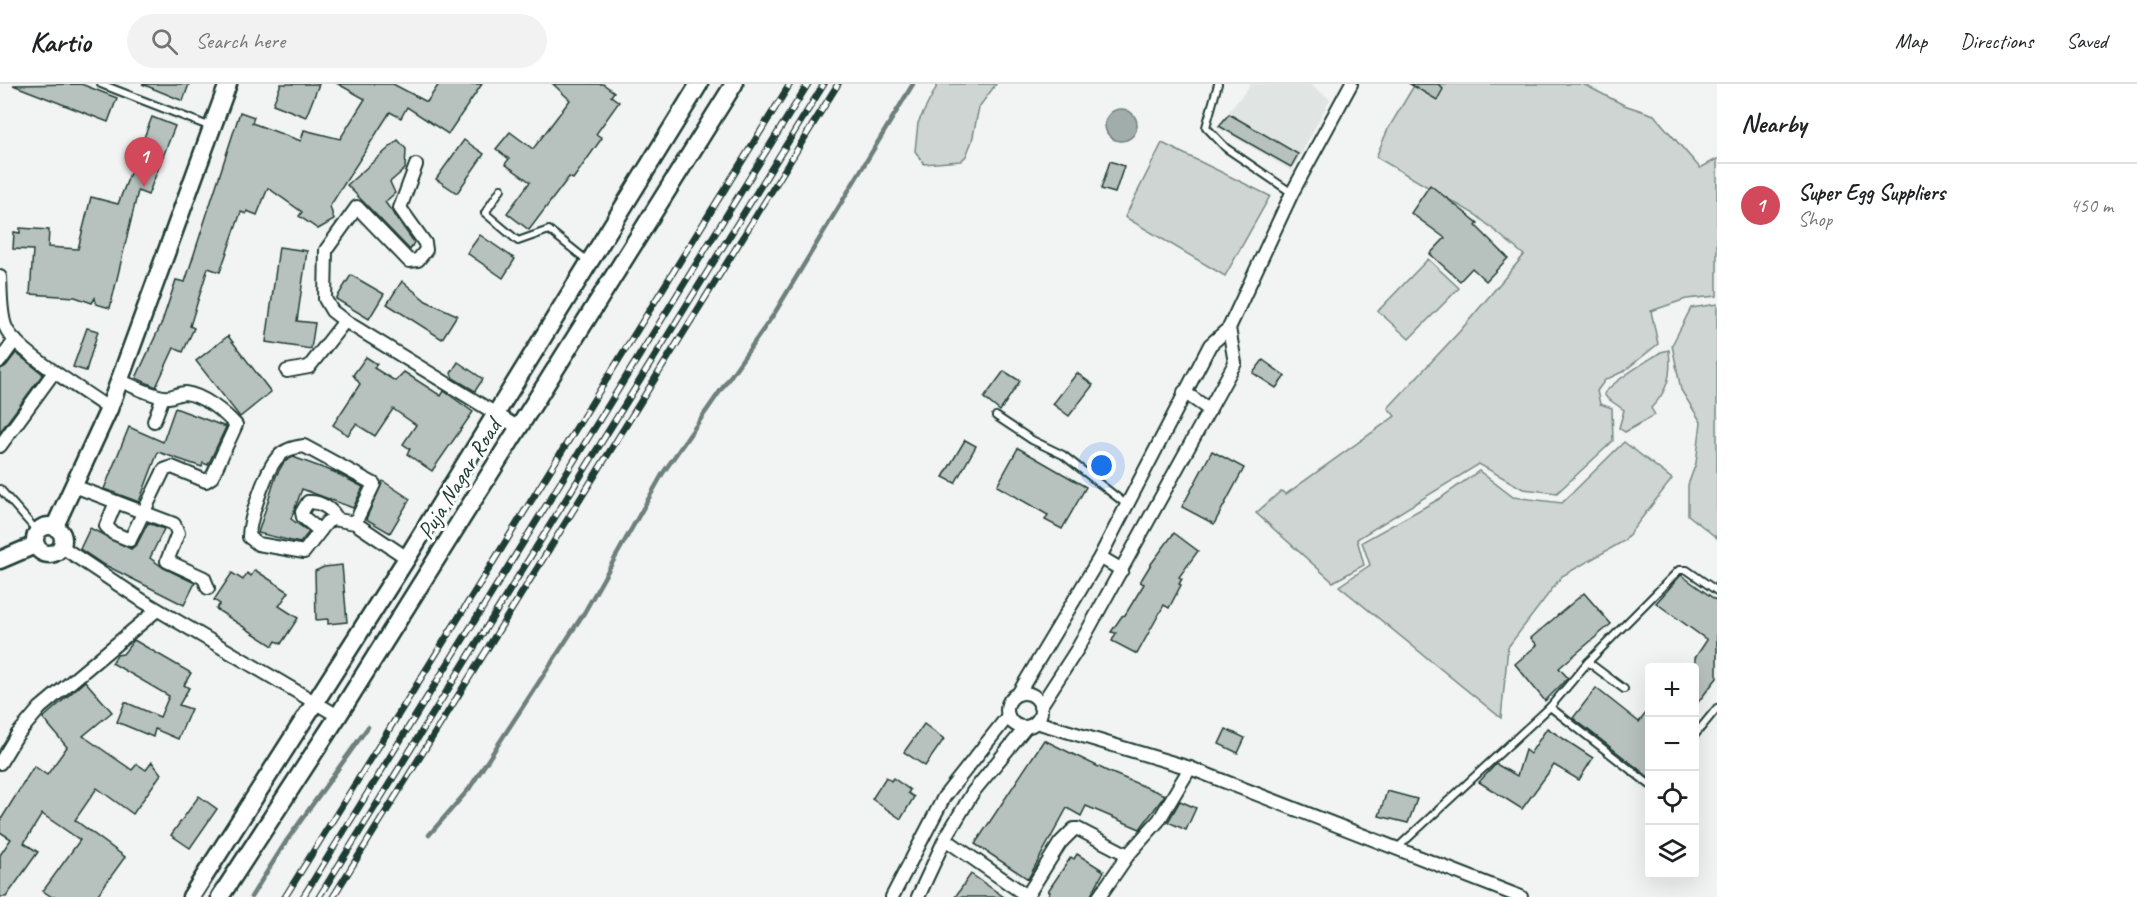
<!DOCTYPE html>
<html lang="en">
<head>
<meta charset="utf-8">
<style>
  :root { --surface:#fff; --page:#f2f2f2; --text:#202124; --muted:#757577; --line:#e0e0e0; --accent:#d1495b }
  body { margin:0; font-family:Caveat,sans-serif; background:var(--page); color:var(--text) }
  .controls { position:absolute; right:18px; bottom:18px; display:grid; overflow:hidden; border-radius:6px; box-shadow:0 6px 24px #0002 }
  .controls button { width:54px; height:54px; display:grid; place-items:center; padding:0; border:0; border-bottom:2px solid var(--line); background:var(--surface); color:var(--text); font:30px sans-serif }
  .you { position:absolute; left:1102px; top:382px; width:21px; height:21px; margin:-15px; border:4px solid #fff; border-radius:50%; background:#1a73e8; box-shadow:0 0 0 9px #1a73e833 }
  .badge { display:grid; place-items:center; width:39px; height:39px; border-radius:50%; background:var(--accent); color:#fff; font-size:20px; font-weight:700 }
  .pin { position:absolute; translate:-50% -50px; filter:drop-shadow(0 2px 3px #0008) }
  .pin::after { content:''; position:absolute; top:32px; width:21px; height:18px; background:inherit; clip-path:polygon(0 0,100% 0,50% 100%) }
  .list { margin:0; padding:0; list-style:none }
  h2 { display:flex; justify-content:space-between; align-items:center; height:78px; margin:0; padding:0 24px; font-size:26px }
  h2 small { font-size:20px; font-weight:400; color:var(--muted) }
  .list li { display:grid; grid-template-columns:39px 1fr auto; gap:18px; align-items:center; box-sizing:border-box; height:84px; padding:0 24px; border-top:2px solid var(--line) }
  .list b { display:block; font-size:22px; white-space:nowrap }
  .list p { margin:0; font-size:20px; white-space:nowrap; color:var(--muted) }
  .list em { font-size:20px; font-style:normal; color:var(--muted) }
  .icon { flex:none; width:33px; height:33px; fill:none; stroke:currentColor; stroke-width:2; stroke-linecap:round; stroke-linejoin:round }
  .map { position:relative; flex:none; width:1717px; height:813px; overflow:hidden }
  header { display:flex; align-items:center; gap:36px; box-sizing:border-box; height:84px; padding:0 30px; background:var(--surface); border-bottom:2px solid var(--line) }
  header strong { font-size:28px }
  nav { display:flex; gap:33px; margin-inline-start:auto; font-size:21px }
  .search { width:420px; height:54px; background:var(--page); display:flex; align-items:center; gap:15px; box-sizing:border-box; padding:0 21px; border-radius:33px; color:var(--muted); font-size:22px }
  main { display:flex }
  aside { flex:1; background:var(--surface) }
  .map>svg:first-child { display:block }
</style>
</head>
<body>
<header>
<strong>Kartio</strong>
<div class="search"><svg class="icon" aria-label="search" viewBox="0 0 24 24"><circle cx="10" cy="10" r="6"/><path d="M15 15l6 6"/></svg>Search here</div>
<nav><a>Map</a><a>Directions</a><a>Saved</a></nav>
</header>
<main>
<div class="map">
<svg width="1717" height="813" viewBox="0 0 1717 813">
  <rect width="100%" height="100%" fill="#f2f3f3"/>
  <filter id="ink" filterUnits="userSpaceOnUse"><feTurbulence type="fractalNoise" baseFrequency=".0167" numOctaves="2"/><feDisplacementMap in="SourceGraphic" scale="12" xChannelSelector="R" yChannelSelector="G"/><feConvolveMatrix kernelMatrix="1 2 1 2 8 2 1 2 1" color-interpolation-filters="sRGB"/></filter>
  <g filter="url(#ink)">
    <polygon fill="#e0e4e3" points="1251,0 1309,0 1330,15 1292,87 1217,43"/>
    <g fill="#ced5d3" stroke="#768984" stroke-width="1.5">
      <polygon points="938,0 996,0 979,23 972,57 966,72 961,77 924,80 915,67 918,39"/>
      <polygon points="1415,0 1583,0 1624,21 1654,31 1700,84 1717,75 1717,212 1686,215 1651,227 1658,260 1624,287 1605,296 1597,307 1600,320 1612,324 1613,357 1557,409 1523,405 1479,380 1357,455 1364,481 1333,498 1256,429 1281,407 1286,410 1395,332 1388,324 1460,247 1524,171 1476,131 1376,73 1388,45"/>
      <polygon points="1162,59 1270,112 1225,192 1125,133"/>
      <polygon points="1428,175 1459,204 1409,255 1378,227"/>
      <polygon points="1717,220 1717,454 1688,431 1688,401 1696,379 1701,338 1681,306 1672,261 1691,224"/>
      <path d="M1669,266C1672,290 1668,307 1651,324L1655,331L1625,348L1619,344L1624,326L1607,314L1604,310C1611,298 1647,277 1661,268Z"/>
      <polygon points="1624,358 1672,395 1624,457 1562,492 1508,563 1501,634 1339,502 1370,481 1362,458 1439,415 1479,387 1513,413 1562,419"/>
    </g>
    <circle fill="#a1adaa" stroke="#6d807b" stroke-width="1.5" cx="1121" cy="41" r="16"/>
    <g fill="none" stroke-linecap="round" stroke-linejoin="round">
      <g stroke="#6d807b" stroke-width="4.5">
        <polyline points="429,751 469,705 584,529 663,389 774,230 913,0"/>
        <polyline points="251,813 287,756 368,643"/>
      </g>
    </g>
    <g fill="#b7c1bd" stroke="#1f3d34" stroke-width="1.5">
      <polygon points="81,0 117,14 108,38 13,1"/>
      <polygon points="142,0 189,0 183,17"/>
      <polygon points="281,0 319,0 306,33 273,20"/>
      <polygon points="338,0 393,0 427,18 439,0 482,0 448,50 407,23 401,34 390,28 330,122 334,136 318,145 299,132 302,128 268,104 257,131 247,127 246,130 241,128 220,188 208,184 190,242 194,244 183,268 174,264 156,303 136,294 162,238 176,196 185,198 240,28 254,33 252,39 301,57 304,46 340,55 365,15"/>
      <polygon points="553,0 603,0 614,8 611,12 619,18 596,50 602,54 573,95 569,93 529,146 507,129 530,98 505,80 509,75 496,65 510,48 533,65 570,16"/>
      <polygon points="1410,0 1438,0 1443,5 1437,16"/>
      <polygon points="1229,30 1298,70 1291,83 1219,42"/>
      <polygon points="152,33 175,42 148,111 138,107 110,224 96,220 95,214 92,219 75,213 30,210 33,166 13,165 14,148 20,149 20,144 49,146 48,163 78,165 91,113 118,120"/>
      <polygon points="398,56 406,65 405,85 390,98 395,109 385,118 414,158 410,166 347,101"/>
      <polygon points="464,56 484,70 457,109 436,95"/>
      <polygon points="1110,77 1124,82 1115,109 1101,105"/>
      <polygon points="1430,101 1478,139 1476,142 1508,174 1486,197 1472,184 1460,197 1430,170 1445,154 1411,129"/>
      <polygon points="480,151 515,175 503,194 467,169"/>
      <polygon points="279,163 307,167 297,237 315,239 311,265 266,258"/>
      <polygon points="351,191 384,210 369,235 336,215"/>
      <polygon points="402,197 426,217 457,231 442,255 387,220"/>
      <polygon points="87,244 98,247 86,287 73,283"/>
      <polygon points="228,252 271,308 240,333 196,277"/>
      <polygon points="16,269 43,290 0,348 0,285 6,282"/>
      <polygon points="366,273 377,280 374,284 395,297 404,288 441,312 444,307 473,328 432,387 407,370 410,365 403,360 416,341 393,325 375,352 356,340 348,351 333,341 360,300 353,291"/>
      <polygon points="1263,276 1285,292 1276,304 1253,289"/>
      <polygon points="458,278 483,295 475,307 453,294 451,289"/>
      <polygon points="1004,287 1020,297 1000,327 984,314"/>
      <polygon points="1077,289 1093,301 1069,332 1053,320"/>
      <polygon points="175,324 226,343 208,381 203,379 202,383 158,368 139,418 104,405 129,343 163,358"/>
      <polygon points="965,356 976,362 955,399 943,393"/>
      <polygon points="1018,364 1086,403 1062,445 1045,436 1048,431 997,402"/>
      <polygon points="1212,367 1244,384 1214,440 1182,423"/>
      <polygon points="293,373 334,388 363,403 353,424 302,405 291,435 309,448 300,459 258,449 276,392 284,378"/>
      <polygon points="383,397 410,415 390,449 366,435"/>
      <polygon points="148,439 164,445 150,474 164,484 195,499 184,521 101,479 80,465 90,444 131,465 137,460"/>
      <polygon points="1174,449 1198,467 1179,493 1182,495 1179,500 1181,501 1169,524 1164,521 1137,570 1112,557 1116,549 1111,548 1122,532 1125,531 1144,500 1140,498 1151,480"/>
      <polygon points="342,481 347,538 328,540 328,535 316,536 315,487 324,483"/>
      <polygon points="255,486 289,508 279,522 298,534 281,560 276,557 273,562 216,525 220,520 214,516 232,489 243,496 247,489 251,492"/>
      <polygon points="1681,491 1717,517 1717,594 1695,622 1695,574 1707,556 1656,519"/>
      <polygon points="1584,509 1611,540 1559,584 1568,594 1545,617 1515,580 1537,561 1531,554"/>
      <polygon points="134,556 191,589 184,601 189,604 179,621 191,625 178,655 155,645 153,653 117,638 125,618 160,633 169,612 112,579 117,571 123,570"/>
      <polygon points="85,597 112,628 83,652 132,686 137,680 146,686 152,678 161,690 133,730 97,704 75,736 125,773 96,813 52,813 43,807 80,756 42,730 24,759 38,768 6,813 0,813 0,771 11,755 0,748 0,737 34,682 47,691 67,663 43,634"/>
      <polygon points="1596,604 1639,638 1650,624 1650,694 1573,634"/>
      <polygon points="924,640 944,655 925,682 904,668"/>
      <polygon points="1547,644 1593,674 1579,696 1554,681 1522,725 1479,698 1496,680 1517,692 1525,666 1530,670"/>
      <polygon points="1226,645 1245,654 1238,669 1219,660"/>
      <polygon points="1044,656 1107,687 1165,711 1140,745 1086,722 1081,732 1067,724 1028,795 975,760"/>
      <polygon points="886,693 891,697 893,694 910,706 908,709 914,713 901,735 872,715"/>
      <polygon points="1387,707 1417,715 1408,739 1379,732"/>
      <polygon points="199,712 217,725 190,764 171,751"/>
      <polygon points="1180,717 1196,724 1186,746 1168,738"/>
      <polygon points="1077,770 1104,787 1090,813 1047,813 1050,808 1048,807 1071,773 1074,775"/>
      <polygon points="971,790 1004,813 955,813"/>
    </g>
    <g fill="none" stroke-linecap="round" stroke-linejoin="round">
      <g stroke="#1f3d34" stroke-width="10">
        <g id="lane">
          <polyline points="101,0 211,43"/>
          <polyline points="1218,0 1206,43 1226,64 1292,109"/>
          <polyline points="501,105 485,129 518,157 549,146 589,178"/>
          <polyline points="996,332 1032,356 1063,371 1127,421"/>
          <polyline points="0,405 37,447"/>
          <polyline points="1588,578 1624,605"/>
          <polyline points="1550,623 1650,701"/>
          <polyline points="1694,652 1717,624"/>
          <polyline points="1396,765 1550,623 1588,578 1679,486 1687,486 1717,507"/>
        </g>
      </g>
      <g stroke="#1f3d34" stroke-width="16">
        <g id="street">
          <polyline points="416,81 400,124 425,159 426,166 418,176 409,177 357,123 326,166 325,215 332,227 345,237 519,344"/>
          <path d="M0,193C1,209 0,230 6,244C17,268 85,307 109,325"/>
          <polyline points="0,277 15,256"/>
          <polyline points="287,287 309,283 345,237"/>
          <polyline points="1184,308 1210,326"/>
          <polyline points="154,337 163,313"/>
          <polyline points="0,362 54,288"/>
          <polyline points="74,402 174,440 178,449 167,477 204,494 208,504"/>
          <path d="M116,418L106,442L113,449L130,456L164,386L172,383L206,397L212,393L236,341C225,329 203,311 185,309C177,309 171,315 163,313C148,310 133,302 119,296"/>
          <path d="M355,439L333,435L327,438L304,468L258,460L249,453C249,436 266,385 278,373C284,366 295,363 304,362L374,400L355,439L407,474"/>
          <path d="M320,447L303,433L302,428L308,418C320,417 332,425 337,435"/>
          <polyline points="62,463 143,517 338,632"/>
          <polyline points="1100,473 1122,486"/>
          <circle cx="1024" cy="626" r="17"/>
          <polyline points="1018,610 1100,473 1210,261 1229,244 1292,109 1351,0"/>
          <polyline points="1040,623 1078,564 1235,279 1229,244"/>
          <polyline points="1036,638 1190,684 1521,813"/>
          <polyline points="0,679 17,651 40,624 157,526"/>
          <polyline points="945,755 1027,812 1060,759 1074,745 1078,745 1128,771"/>
          <polyline points="892,813 944,713 1008,632"/>
          <polyline points="918,813 945,755 973,708 1026,643"/>
          <polyline points="1099,813 1128,771 1159,736 1190,684"/>
        </g>
      </g>
      <g stroke="#1f3d34" stroke-width="21">
        <g id="secondary">
          <circle cx="49" cy="456" r="14"/>
          <polyline points="55,442 109,325 228,0"/>
          <polyline points="0,476 35,461"/>
          <polyline points="191,813 407,474 699,0"/>
          <polyline points="220,813 338,632 734,0"/>
        </g>
      </g>
      <use href="#lane" stroke="#fff" stroke-width="6"/>
      <use href="#street" stroke="#fff" stroke-width="12"/>
      <use href="#secondary" stroke="#fff" stroke-width="16"/>
      <g stroke="#1f3d34" stroke-width="7">
        <g id="rail">
          <polyline points="285,813 790,0"/>
          <polyline points="303,813 808,0"/>
          <polyline points="319,813 824,0"/>
          <polyline points="333,813 838,0"/>
        </g>
      </g>
      <use href="#rail" stroke="#fff" stroke-width="4.5" stroke-dasharray="14" stroke-linecap="butt"/>
    </g>
  </g>
  <g text-anchor="middle" dominant-baseline="central" stroke-width="6" stroke-linejoin="round" paint-order="stroke">
    <g font-size="24" fill="#1f3d34" stroke="#fff">
      <text transform="translate(459 395) rotate(-58)">Puja Nagar Road</text>
    </g>
  </g>
</svg>
<div class="controls">
<button>+</button>
<button>−</button>
<button><svg class="icon" aria-label="locate" viewBox="0 0 24 24"><circle cx="12" cy="12" r="6"/><path d="M12 2v4M12 18v4M2 12h4M18 12h4"/></svg></button>
<button><svg class="icon" aria-label="layers" viewBox="0 0 24 24"><path d="M12 4l9 5-9 5-9-5zM3 14l9 5 9-5"/></svg></button>
</div>
<div class="you"></div>
<div class="pin badge" style="left:144px;top:103px">1</div>
</div>
<aside>
<h2>Nearby<small></small></h2>
<ul class="list">
<li><span class="badge">1</span><div><b>Super Egg Suppliers</b><p>Shop</p></div><em>450 m</em></li>
</ul>
</aside>
</main>
</body>
</html>
